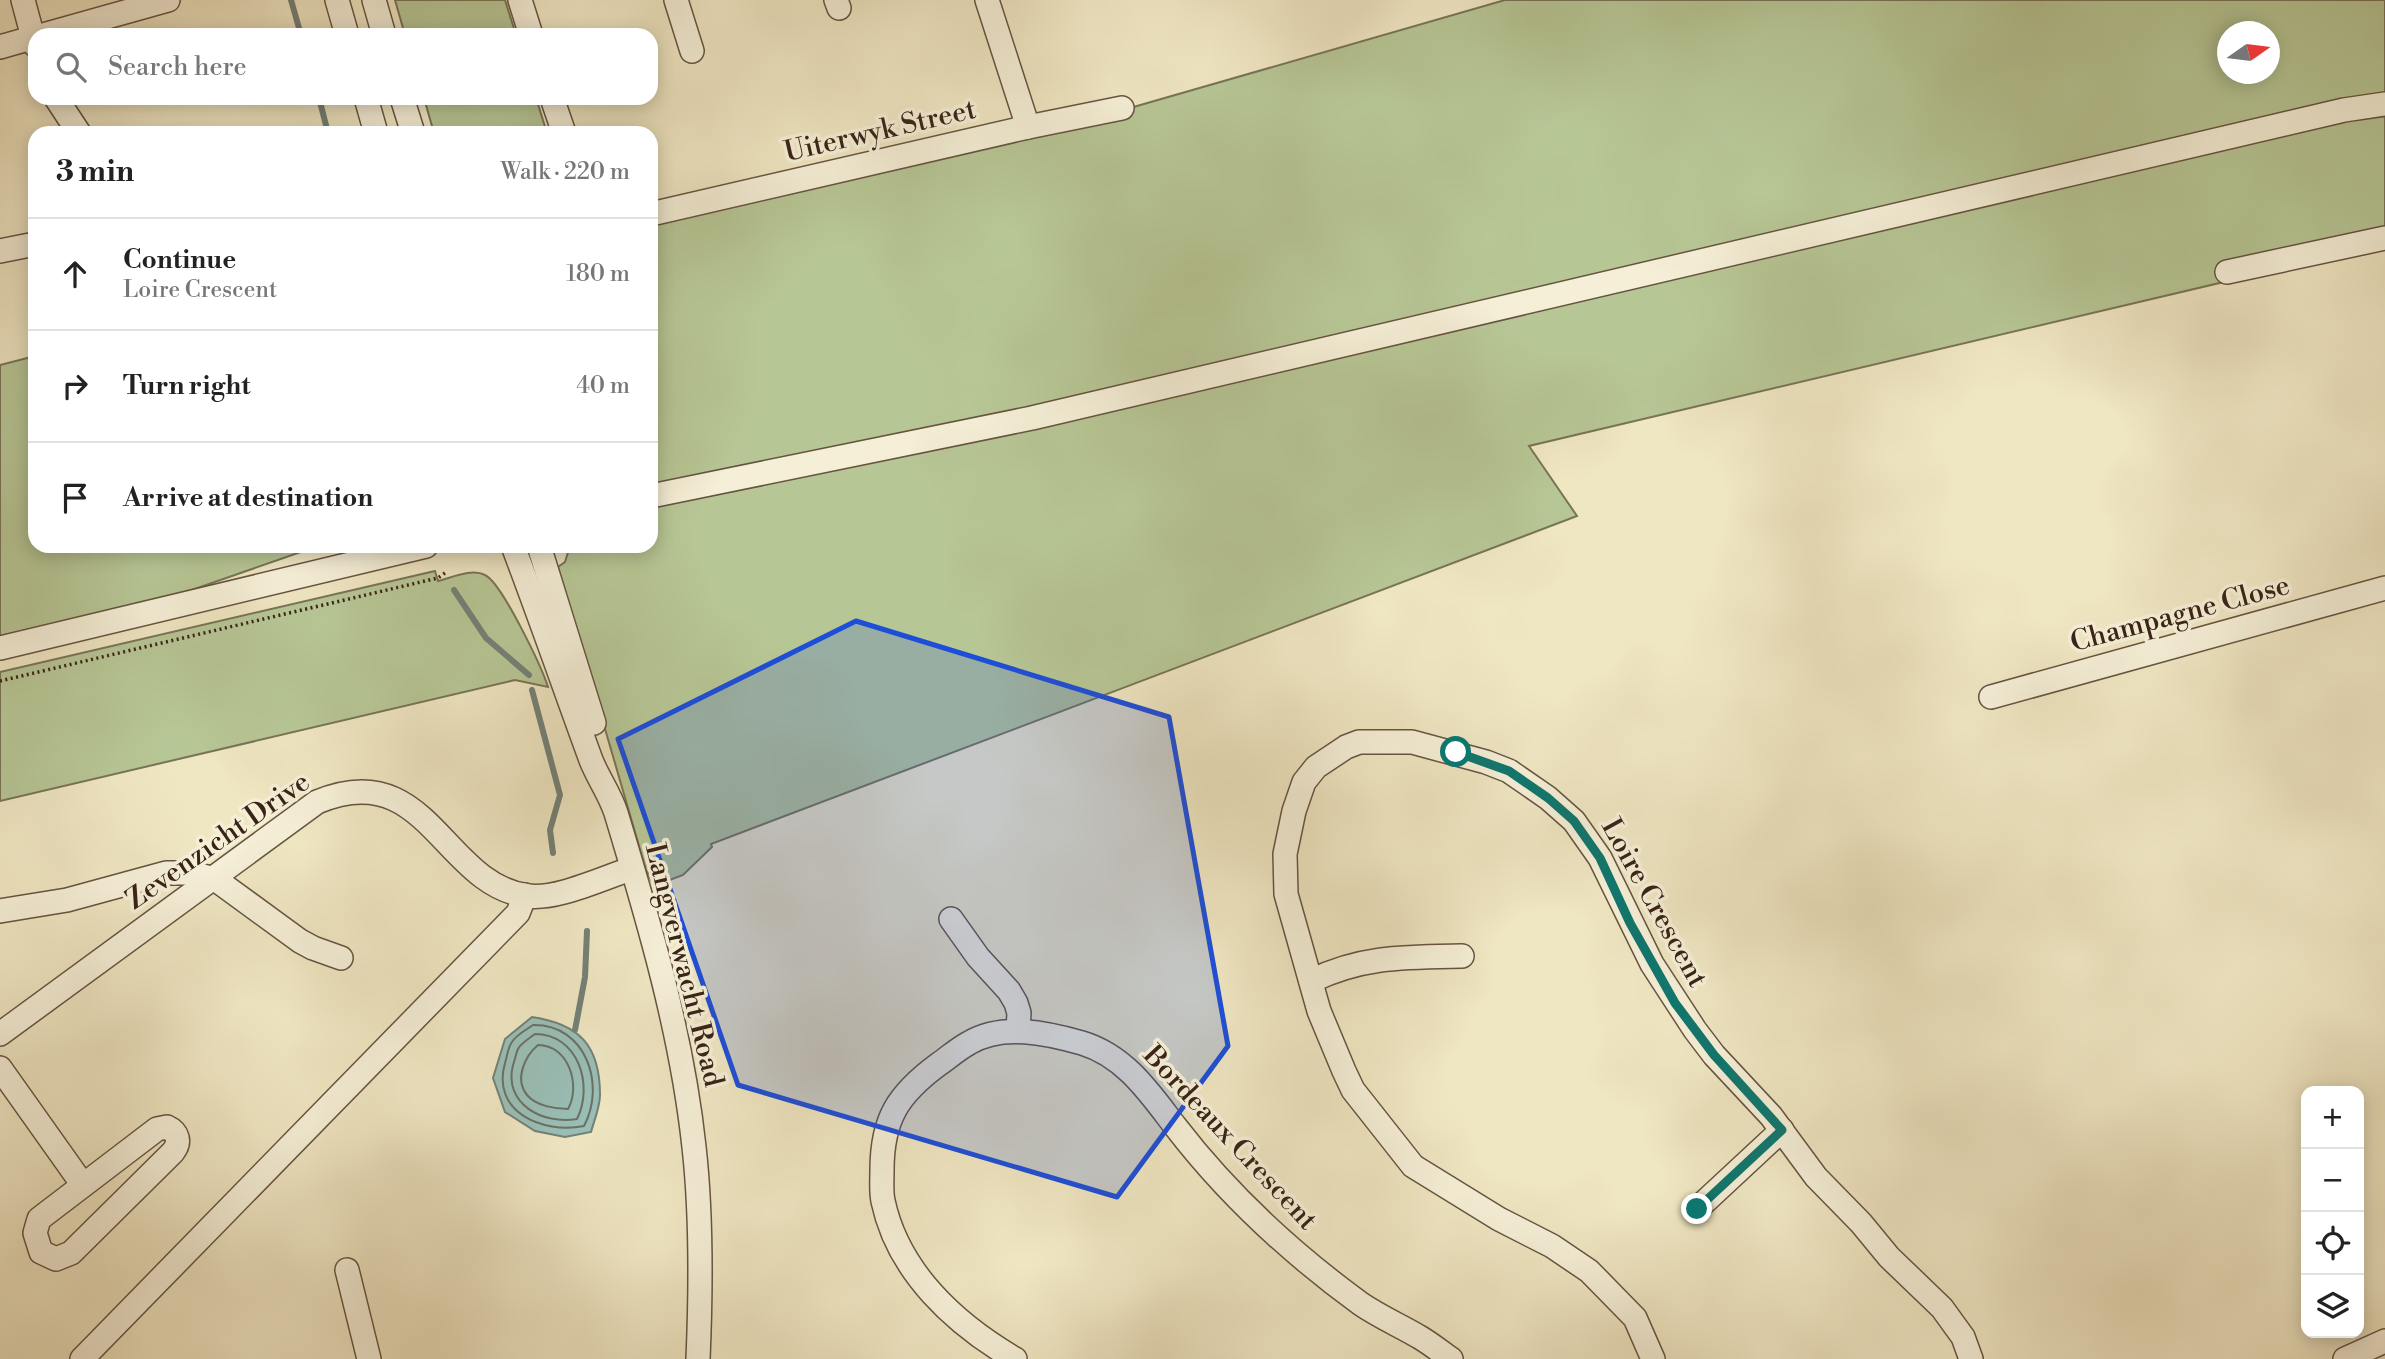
<!DOCTYPE html>
<html lang="en">
<head>
<meta charset="utf-8">
<style>
  :root { --surface:#fff; --page:#f6f6f6; --text:#222; --muted:#767676; --line:#e0e0e0 }
  body { margin:0; font-family:"Libre Bodoni",serif; background:var(--page); color:var(--text) }
  .controls { position:absolute; right:21px; bottom:21px; display:grid; overflow:hidden; border-radius:14px; box-shadow:0 4px 18px #0003 }
  .controls button { width:63px; height:63px; display:grid; place-items:center; padding:0; border:0; border-bottom:2px solid var(--line); background:var(--surface); color:var(--text); font:35px sans-serif }
  .compass { position:absolute; left:2217px; top:21px; width:63px; height:63px; border-radius:50%; background:var(--surface); box-shadow:0 4px 18px #0003; rotate:76deg }
  .stop { position:absolute; width:21px; height:21px; margin:-16px; border:5px solid #0f766e; border-radius:50%; background:#fff }
  .stop.end { background:#0f766e; border-color:#fff; box-shadow:0 2px 7px #0008 }
  .list { margin:0; padding:0; list-style:none }
  h2 { display:flex; justify-content:space-between; align-items:center; height:91px; margin:0; padding:0 28px; font-size:30px }
  h2 small { font-size:23px; font-weight:400; color:var(--muted) }
  .list li { display:grid; grid-template-columns:46px 1fr auto; gap:21px; align-items:center; box-sizing:border-box; height:112px; padding:0 28px; border-top:2px solid var(--line) }
  .list b { display:block; font-size:26px; white-space:nowrap }
  .list p { margin:0; font-size:23px; white-space:nowrap; color:var(--muted) }
  .list em { font-size:23px; font-style:normal; color:var(--muted) }
  .icon { flex:none; width:38px; height:38px; fill:none; stroke:currentColor; stroke-width:2; stroke-linecap:round; stroke-linejoin:round }
  .map { position:relative; flex:none; width:2385px; height:1359px; overflow:hidden }
  .search { position:absolute; background:var(--surface); box-shadow:0 4px 18px #0003; left:28px; top:28px; width:630px; height:77px; display:flex; align-items:center; gap:18px; box-sizing:border-box; padding:0 24px; border-radius:21px; color:var(--muted); font-size:26px }
  .panel { position:absolute; background:var(--surface); box-shadow:0 4px 18px #0003; left:28px; top:126px; width:630px; height:427px; border-radius:21px }
  .map>svg:first-child { display:block }
</style>
</head>
<body>
<div class="map">
<svg width="2385" height="1359" viewBox="0 0 2385 1359">
  <rect width="100%" height="100%" fill="#efe6c2"/>
  <filter id="stains"><feTurbulence type="fractalNoise" baseFrequency=".00286" numOctaves="4"/><feColorMatrix values="0 0 0 0 .2 0 0 0 0 .09 0 0 0 0 .02 0 0 0 .5 -.17"/></filter>
  <radialGradient id="worn" r=".72"><stop offset=".6" stop-color="#630" stop-opacity="0"/><stop offset="1" stop-color="#630" stop-opacity=".3"/></radialGradient>
  <g fill="#b7c695" stroke="#787456" stroke-width="2" fill-rule="evenodd">
    <polygon points="395,0 505,0 516,35 405,35"/>
    <path d="M1505,0H2385V244L1529,446L1577,516L711,844L712,847L683,875L654,886L646,870L558,567L565,562L570,546H651V222L1123,110ZM2228,32H2270V74H2228Z"/>
    <polygon points="424,98 536,98 547,133 434,133"/>
    <polygon points="35,356 35,546 318,546 186,592 0,636 0,365"/>
    <path d="M435,571L438,581C451,578 472,568 485,575C502,583 542,668 548,687L515,680L0,801V672Z"/>
  </g>
  <path fill="#9abfb7" stroke="#738177" stroke-width="2" d="M532,1017C579,1024 600,1045 600,1095C600,1107 594,1121 591,1132L565,1137L535,1131L505,1112L493,1078L505,1039Z"/>
  <g fill="none" stroke-linecap="round" stroke-linejoin="round">
    <g stroke="#697166" stroke-width="2">
      <path d="M533,1025C586,1024 606,1085 584,1126C542,1134 491,1112 505,1063C507,1057 508,1047 512,1042C516,1035 526,1030 533,1025Z"/>
      <path d="M535,1034C578,1034 594,1085 577,1119C543,1125 503,1104 513,1065C515,1060 516,1053 518,1049C521,1043 530,1038 535,1034Z"/>
      <path d="M538,1045C569,1045 581,1086 568,1109C556,1109 536,1106 527,1095C514,1079 525,1056 538,1045Z"/>
    </g>
    <g stroke="#738177" stroke-width="6">
      <polyline points="291,0 301,35"/>
      <polyline points="319,98 328,133"/>
      <polyline points="454,590 486,638 529,675"/>
      <polyline points="532,690 560,795 550,830 553,853"/>
      <polyline points="575,1030 585,977 587,931"/>
    </g>
    <g stroke="#665441" stroke-width="26">
      <g id="minor">
        <polyline points="23,0 35,45"/>
        <polyline points="337,0 347,35"/>
        <polyline points="374,0 384,35"/>
        <polyline points="520,0 531,35"/>
        <polyline points="676,0 692,51"/>
        <polyline points="836,0 839,8"/>
        <polyline points="987,0 1028,127"/>
        <polyline points="43,35 168,0"/>
        <polyline points="0,47 35,37"/>
        <polyline points="56,98 79,133"/>
        <polyline points="366,98 376,133"/>
        <polyline points="402,98 413,133"/>
        <polyline points="552,98 564,133"/>
        <polyline points="651,214 1028,127 1122,108"/>
        <polyline points="0,251 35,244"/>
        <polyline points="2227,272 2385,238"/>
        <polyline points="651,496 1032,418 2344,110 2385,104"/>
        <path d="M513,546C540,617 565,689 591,760C598,778 610,794 616,813C649,922 682,1034 694,1147C702,1218 701,1289 698,1359"/>
        <polyline points="539,546 594,723"/>
        <polyline points="0,648 426,546"/>
        <polyline points="1991,697 2385,588"/>
        <polyline points="0,911 67,900 166,873 190,873 215,879 300,941 313,948 341,958"/>
        <polyline points="951,919 978,957 1009,991 1016,1003 1019,1013 1018,1031"/>
        <path d="M1311,981C1362,956 1406,957 1462,956"/>
        <path d="M0,1034L317,802C428,755 442,885 528,896C557,900 602,878 631,869"/>
        <polyline points="0,1068 83,1185"/>
        <path d="M167,1127C178,1132 181,1142 173,1152L71,1253L56,1259L41,1252L35,1233L39,1219L157,1129Z"/>
        <polyline points="1697,1209 1782,1130"/>
        <polyline points="347,1270 369,1359"/>
        <polyline points="82,1359 518,913 525,895"/>
        <path d="M1015,1359C955,1324 898,1272 883,1201C881,1192 882,1180 882,1170C882,1119 898,1094 939,1064C949,1057 958,1049 969,1043C1002,1023 1047,1033 1082,1043C1125,1056 1149,1092 1175,1126C1228,1195 1291,1253 1361,1304C1380,1317 1401,1326 1421,1338C1431,1344 1441,1352 1451,1359"/>
        <polyline points="1653,1359 1635,1318 1589,1271 1552,1246 1499,1219 1413,1166 1353,1090 1344,1071 1319,1011 1286,894 1285,854 1294,811 1304,782 1316,767 1346,747 1359,742 1412,742 1486,762 1509,771 1548,798 1574,821 1600,858 1652,964 1695,1030 1714,1055 1771,1116 1816,1177 1861,1223 1889,1257 1942,1308 1963,1337 1971,1359"/>
        <polyline points="2345,1359 2385,1341"/>
      </g>
    </g>
    <polyline stroke="#382316" stroke-width="3.5" stroke-dasharray="2 3.5" stroke-linecap="butt" points="0,681 438,578 445,573"/>
    <use href="#minor" stroke="#f5efd7" stroke-width="23"/>
  </g>
  <g fill="none" stroke-linecap="round" stroke-linejoin="round">
    <polyline stroke="#0f766e" stroke-width="9" points="1456,752 1509,771 1548,798 1574,821 1600,858 1630,923 1675,1003 1714,1055 1782,1130 1697,1209"/>
  </g>
  <path fill="#1d4ed8" fill-opacity="0.2" stroke="#1d4ed8" stroke-width="5" stroke-linejoin="round" d="M856,621L1169,717L1228,1046L1117,1197L738,1085L618,739Z"/>
  <g text-anchor="middle" dominant-baseline="central" stroke-width="7" stroke-linejoin="round" paint-order="stroke">
    <g font-size="28" fill="#382316" stroke="#f5efd7">
      <text transform="translate(880 131) rotate(-13)">Uiterwyk Street</text>
      <text transform="translate(2180 614) rotate(-15)">Champagne Close</text>
      <text transform="translate(218 841) rotate(-35)">Zevenzicht Drive</text>
      <text transform="translate(1654 903) rotate(61)">Loire Crescent</text>
      <text transform="translate(684 965) rotate(76)">Langverwacht Road</text>
      <text transform="translate(1230 1138) rotate(47)">Bordeaux Crescent</text>
    </g>
  </g>
  <rect width="100%" height="100%" filter="url(#stains)"/>
  <rect width="100%" height="100%" fill="url(#worn)"/>
</svg>
<div class="controls">
<button>+</button>
<button>−</button>
<button><svg class="icon" aria-label="locate" viewBox="0 0 24 24"><circle cx="12" cy="12" r="6"/><path d="M12 2v4M12 18v4M2 12h4M18 12h4"/></svg></button>
<button><svg class="icon" aria-label="layers" viewBox="0 0 24 24"><path d="M12 4l9 5-9 5-9-5zM3 14l9 5 9-5"/></svg></button>
</div>
<svg class="compass" viewBox="-18 -18 36 36"><path d="M0-13l5 13h-10z" fill="#e53935"/><path d="M0 13l5-13h-10z" fill="#767676"/></svg>
<div class="stop" style="left:1456px;top:752px"></div>
<div class="stop end" style="left:1697px;top:1209px"></div>
<div class="search"><svg class="icon" aria-label="search" viewBox="0 0 24 24"><circle cx="10" cy="10" r="6"/><path d="M15 15l6 6"/></svg>Search here</div>
<section class="panel">
<h2>3 min<small>Walk · 220 m</small></h2>
<ul class="list">
<li><svg class="icon" aria-label="ahead" viewBox="0 0 24 24"><path d="M12 20V5M6 11l6-6 6 6"/></svg><div><b>Continue</b><p>Loire Crescent</p></div><em>180 m</em></li>
<li><svg class="icon" aria-label="right" viewBox="0 0 24 24"><path d="M7 20v-9h11M14 6l5 5-5 5"/></svg><div><b>Turn right</b></div><em>40 m</em></li>
<li><svg class="icon" aria-label="arrive" viewBox="0 0 24 24"><path d="M6 21V4h12l-3 4 3 4H6"/></svg><div><b>Arrive at destination</b></div></li>
</ul>
</section>
</div>
</body>
</html>
